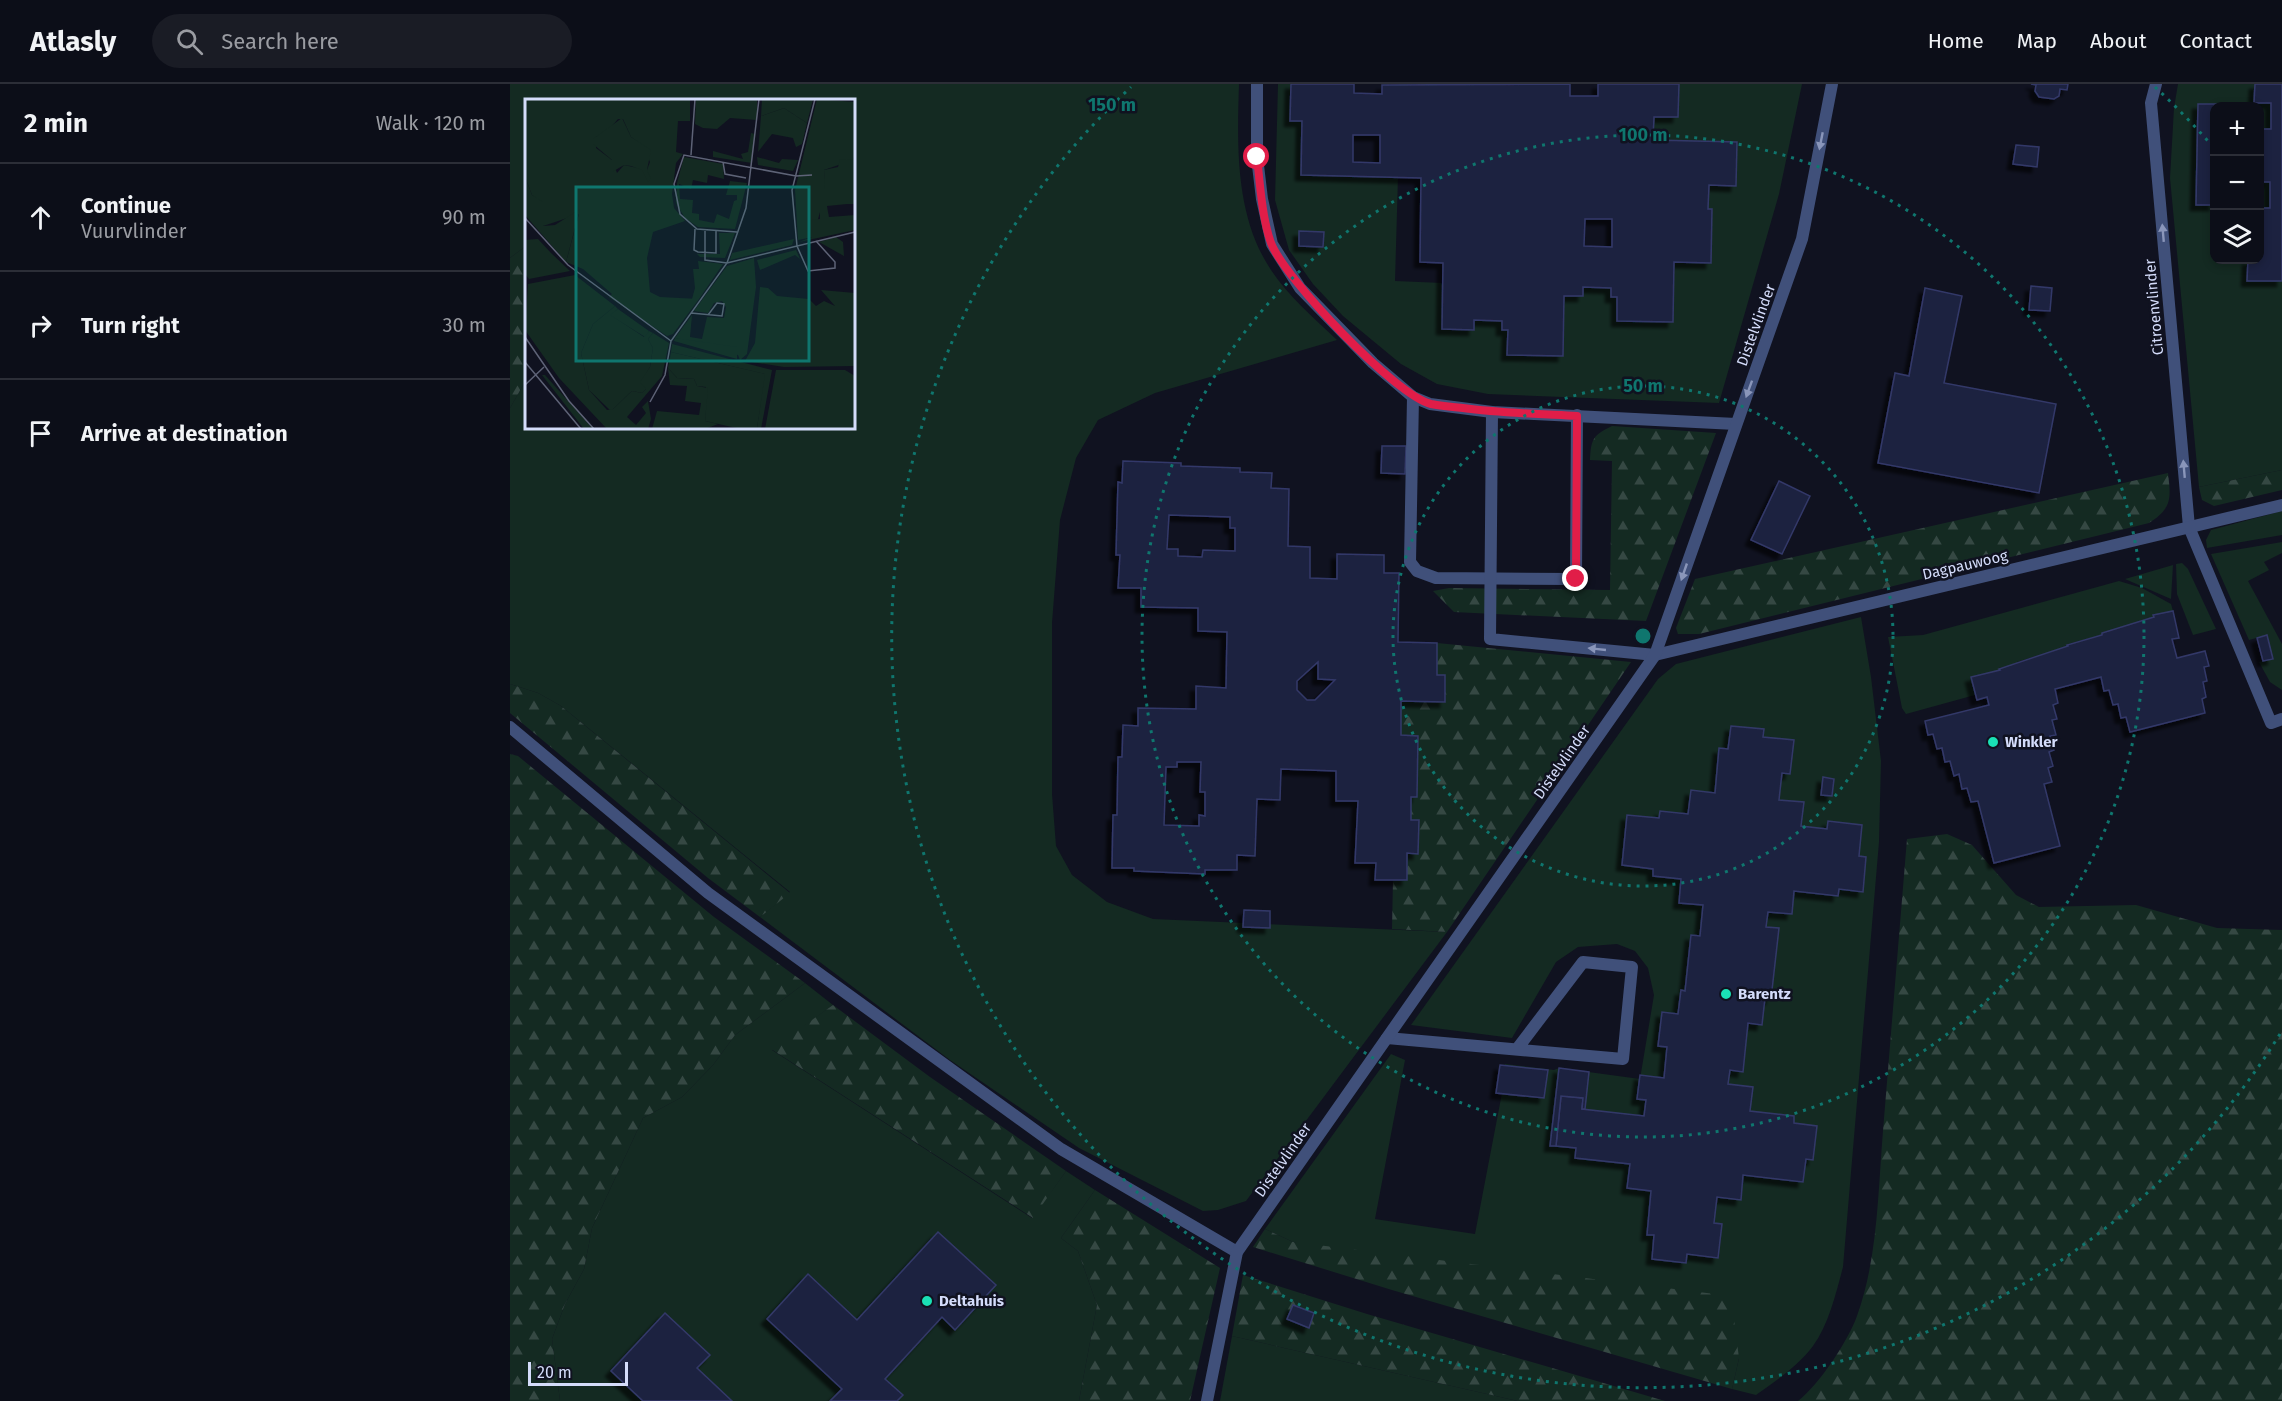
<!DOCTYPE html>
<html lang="en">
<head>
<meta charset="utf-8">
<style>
  :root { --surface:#0c0e18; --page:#1a1c25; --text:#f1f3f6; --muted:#9a9ca2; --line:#2c2e37 }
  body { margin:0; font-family:"Fira Sans",sans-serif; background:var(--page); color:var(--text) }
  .controls { position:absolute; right:18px; top:18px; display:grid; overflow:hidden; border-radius:12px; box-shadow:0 3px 9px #0003 }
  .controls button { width:54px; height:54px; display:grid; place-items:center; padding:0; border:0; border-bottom:2px solid var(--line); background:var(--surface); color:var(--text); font:30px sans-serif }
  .scale { position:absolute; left:18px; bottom:15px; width:100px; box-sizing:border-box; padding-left:6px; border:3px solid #d4dcfa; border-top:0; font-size:16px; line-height:21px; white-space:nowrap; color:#d4dcfa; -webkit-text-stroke:4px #101220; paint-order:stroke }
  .stop { position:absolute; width:18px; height:18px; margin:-14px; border:4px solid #e11d48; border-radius:50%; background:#fff }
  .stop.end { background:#e11d48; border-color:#fff; box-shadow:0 2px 6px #0008 }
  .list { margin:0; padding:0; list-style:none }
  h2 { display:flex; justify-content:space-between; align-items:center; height:78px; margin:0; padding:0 24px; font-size:26px }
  h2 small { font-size:20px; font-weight:400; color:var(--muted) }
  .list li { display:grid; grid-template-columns:39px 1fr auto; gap:18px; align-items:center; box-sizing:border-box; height:108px; padding:0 24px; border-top:2px solid var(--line) }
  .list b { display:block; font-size:22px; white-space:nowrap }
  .list p { margin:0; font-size:20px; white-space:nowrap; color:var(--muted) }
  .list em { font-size:20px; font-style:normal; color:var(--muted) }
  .icon { flex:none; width:33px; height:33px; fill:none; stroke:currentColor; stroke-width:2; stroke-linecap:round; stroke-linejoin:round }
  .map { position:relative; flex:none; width:1772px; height:1317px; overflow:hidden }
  header { display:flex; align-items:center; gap:36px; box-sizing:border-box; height:84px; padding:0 30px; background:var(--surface); border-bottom:2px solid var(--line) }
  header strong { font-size:28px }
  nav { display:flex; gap:33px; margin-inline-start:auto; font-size:21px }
  .search { width:420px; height:54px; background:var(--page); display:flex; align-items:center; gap:15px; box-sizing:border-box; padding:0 21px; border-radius:33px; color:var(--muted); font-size:22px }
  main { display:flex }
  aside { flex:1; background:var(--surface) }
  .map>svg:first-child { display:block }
</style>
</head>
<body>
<header>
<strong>Atlasly</strong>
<div class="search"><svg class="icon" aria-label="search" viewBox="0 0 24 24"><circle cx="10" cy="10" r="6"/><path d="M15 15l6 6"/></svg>Search here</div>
<nav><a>Home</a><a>Map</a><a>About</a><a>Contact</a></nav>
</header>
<main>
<aside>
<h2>2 min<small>Walk · 120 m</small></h2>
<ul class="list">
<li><svg class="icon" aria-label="ahead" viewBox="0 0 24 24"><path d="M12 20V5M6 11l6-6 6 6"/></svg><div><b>Continue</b><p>Vuurvlinder</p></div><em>90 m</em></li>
<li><svg class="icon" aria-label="right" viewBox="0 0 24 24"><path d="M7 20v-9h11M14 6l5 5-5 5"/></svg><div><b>Turn right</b></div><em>30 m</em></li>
<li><svg class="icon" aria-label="arrive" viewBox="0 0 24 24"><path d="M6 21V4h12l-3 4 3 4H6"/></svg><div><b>Arrive at destination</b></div></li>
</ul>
</aside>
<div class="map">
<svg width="1772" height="1317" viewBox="0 0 1772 1317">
  <defs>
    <pattern id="forest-firs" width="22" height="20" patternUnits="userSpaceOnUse" patternTransform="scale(1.5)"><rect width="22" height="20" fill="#142a22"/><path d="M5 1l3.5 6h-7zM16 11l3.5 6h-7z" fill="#354843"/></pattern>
    <filter id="shadow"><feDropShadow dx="-5.5" dy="5.5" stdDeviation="1.5" flood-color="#0009"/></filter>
  </defs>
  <rect width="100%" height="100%" fill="#101220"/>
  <g fill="#142a22" fill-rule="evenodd">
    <path d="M0,0H729C727,62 725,132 761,186C778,212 804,234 827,256L645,309L588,336L566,374L550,436L542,539V710L546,762L562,791L597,818L643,835L937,848L736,1117L708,1126L693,1127L569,1064L440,976L250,833L280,808L51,622L28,609L0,600V324L16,296V344H344V16H16V162L0,174Z"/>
    <polygon points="768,0 781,0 780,36 792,37 791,91 888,93 885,197 933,199 932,244 963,246 964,236 992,237 992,246 998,246 997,271 1053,272 1054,212 1072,212 1073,203 1101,204 1107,213 1107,237 1162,238 1164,178 1201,179 1202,125 1198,125 1199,101 1226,102 1227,58 1143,56 1144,33 1169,0 1292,0 1269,110 1209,319 978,310 927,300 891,280 833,232 803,200 779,166 765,116"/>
    <path d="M1668,0H1772V386L1689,403L1660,94L1664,24ZM1704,22H1750V176H1704Z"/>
    <polygon points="1772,427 1772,451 1697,464 1696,456 1701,446"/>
    <polygon points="1772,458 1772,469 1754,478 1759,486 1738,497 1772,560 1772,606 1760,598 1749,578 1763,575 1757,551 1739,556 1701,470"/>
    <polygon points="1672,479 1678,485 1706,545 1683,551 1667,510 1666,480"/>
    <polygon points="1663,481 1661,515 1615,495"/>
    <polygon points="1609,497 1632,504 1661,520 1663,527 1644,531 1644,533 1592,549 1592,551 1558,560 1558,562 1507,578 1507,580 1489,584 1490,586 1461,593 1465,611 1396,630 1392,624 1378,553 1413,551"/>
    <path d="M1351,533L1361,593L1371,677L1369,758L1333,1183C1326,1209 1319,1240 1303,1262C1288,1282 1266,1297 1246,1311L1222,1305L1229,1274L783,1158L755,1145L881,970L895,976L865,1135L965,1150L992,1009L995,980L1044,986L1049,984L1130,995L1144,911L1138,884L1125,867L1107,860L1068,863L1046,878L1002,954L901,941L1148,595L1166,580Z"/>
    <polygon points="295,899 323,921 262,966 522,1134 556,1087 585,1106 551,1154 568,1167 587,1221 569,1317 50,1317 42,1255 55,1220 74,1185 82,1144 133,1034 172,1013 203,981 225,951"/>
    <polygon points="722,1252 1008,1317 710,1317"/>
  </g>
  <g fill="url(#forest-firs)">
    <polygon points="16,162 16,219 14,241 16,296 0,324 0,174"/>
    <path d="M1102,342L1206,349L1136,537L944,528L923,507L939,504L1100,506L1102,377L1080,376C1081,355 1083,351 1102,342Z"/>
    <polygon points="1772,386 1772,406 1704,422 1692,416 1689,403"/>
    <path d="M1658,389C1661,415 1662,424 1639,439L1189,550H1168L1166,544L1185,495Z"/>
    <polygon points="927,559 1121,578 937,848 882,845 883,796 897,796 897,769 908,769 909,736 901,736 901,713 907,713 908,652 891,651 891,617 935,618 935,592 927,591"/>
    <polygon points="0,600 28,609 51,622 280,809 250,833 198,794 0,629"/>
    <polygon points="0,670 8,672 204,833 295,899 225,951 203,981 172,1013 133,1034 82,1144 74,1185 55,1220 42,1255 50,1317 0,1317"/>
    <path d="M1437,750L1462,761L1506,811L1529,823L1626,821L1707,844L1772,846V1317H1288C1309,1301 1338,1257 1347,1232C1368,1174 1368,1107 1373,1047C1381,949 1389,852 1397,755Z"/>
    <polygon points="323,921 420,993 556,1087 523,1134 261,965"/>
    <polygon points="585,1106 710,1184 680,1317 569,1317 587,1221 568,1167 551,1154"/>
    <polygon points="755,1145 783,1158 1221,1212 1229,1274 1222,1305 882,1206 743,1163"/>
    <polygon points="733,1191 857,1230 1155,1317 1008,1317 722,1252"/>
  </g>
  <g fill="#1e223f" stroke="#333969" stroke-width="1.5" fill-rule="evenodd" filter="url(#shadow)">
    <path d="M781,0H844V9L872,10V1L1060,0V12H1088V0H1169L1168,33H1144L1143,56L1227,58L1226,102L1199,101L1198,125H1202L1201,179L1164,178L1163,238L1107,237V213H1101V204L1073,203V212H1054L1053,272L997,271L998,246H992V237L964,236V246L932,245L933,179L910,178L911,94L791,91L792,37H780ZM843,51H870V79L843,78ZM1075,135H1102V163L1074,162Z"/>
    <polygon points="1521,0 1558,0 1557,6 1550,5 1549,12 1544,15 1529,13 1525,7 1526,1"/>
    <polygon points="1745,0 1772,0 1772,197 1737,197 1738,176 1750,176 1750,124 1760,124 1760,98 1750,98 1750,45 1761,45 1761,19 1744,19"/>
    <polygon points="1688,20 1723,20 1723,22 1704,22 1704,121 1686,121"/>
    <polygon points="1506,61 1529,63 1527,83 1503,80"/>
    <polygon points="789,147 814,148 813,163 789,162"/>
    <polygon points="1521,202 1542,204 1540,227 1519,226"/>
    <polygon points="1415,204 1452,212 1434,299 1546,320 1529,409 1368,379 1385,289 1399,292"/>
    <polygon points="872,362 896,362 895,390 871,389"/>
    <path d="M613,377L671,379V382L730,384V388L762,389L761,404L779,405L778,462L800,463V494L827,495V470L874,471V489H889L888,558L927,559V591H935V618L891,617V651L908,652L907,713H901V736H909L908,770L897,769V796H865L866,779H845L848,717H826V687L771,685L770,716L747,715L745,772L727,771V786H695V790L624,787V784H602L603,731H607L608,673H612L613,641L628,642V624L686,625V602L716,604L717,548L688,547V524L631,523V504H608L610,471H606L608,398L612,399ZM659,431L720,433V444H725V467L693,466L692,473L668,472V465H657ZM808,578V595L825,596L805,616H797L787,606V597ZM667,678H691L690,708H695V732L689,731V742L654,741L656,683H667Z"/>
    <polygon points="1269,397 1300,412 1272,470 1241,456"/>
    <polygon points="1663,527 1669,554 1662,555 1667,574 1695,567 1699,582 1694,583 1697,597 1693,598 1696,613 1692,615 1695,629 1620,648 1616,633 1611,634 1608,620 1603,621 1599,606 1594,607 1591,593 1545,605 1548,619 1543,621 1547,635 1542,636 1546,651 1540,652 1544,666 1539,668 1543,682 1538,684 1542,698 1534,700 1550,762 1484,779 1468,717 1461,718 1457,704 1452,705 1449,690 1444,692 1440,677 1435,678 1432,664 1427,665 1423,650 1418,651 1415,637 1479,621 1477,613 1467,616 1461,593 1490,586 1489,585 1558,562 1557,561 1592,551 1592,549 1644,533 1643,531"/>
    <polygon points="1757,551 1763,575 1753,577 1747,554"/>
    <polygon points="1221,642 1254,645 1253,653 1284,656 1280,690 1272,689 1269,716 1294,718 1291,742 1317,745 1318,737 1352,741 1349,772 1356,773 1353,808 1329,805 1328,812 1284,807 1282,830 1258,828 1256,843 1269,844 1261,915 1255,914 1252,941 1238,939 1233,988 1220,986 1218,1000 1243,1003 1240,1027 1284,1032 1284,1039 1307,1042 1303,1076 1296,1075 1293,1098 1233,1091 1231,1116 1207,1113 1204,1139 1212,1140 1208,1174 1177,1170 1176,1179 1142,1175 1144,1151 1137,1151 1141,1107 1117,1104 1120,1080 1065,1074 1066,1064 1046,1062 1051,1012 1073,1014 1072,1025 1134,1032 1136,1016 1127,1015 1130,991 1154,994 1157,963 1148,962 1152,928 1168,930 1171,906 1175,907 1181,851 1190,852 1193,821 1169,819 1171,795 1143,792 1143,785 1112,781 1117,731 1149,734 1150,727 1178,730 1181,706 1205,709 1209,664 1218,665"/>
    <polygon points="1313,693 1324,695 1322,712 1311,711"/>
    <polygon points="734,826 760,827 760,844 733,843"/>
    <polygon points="990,981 1038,986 1034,1014 986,1009"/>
    <polygon points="1049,984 1079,988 1075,1025 1072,1025 1073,1014 1051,1012 1046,1062 1040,1062"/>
    <polygon points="428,1148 486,1201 445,1246 432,1233 375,1295 393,1311 387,1317 320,1317 332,1305 257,1235 298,1190 347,1236"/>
    <polygon points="783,1221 804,1229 799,1244 777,1235"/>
    <polygon points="155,1229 200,1271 187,1284 222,1317 133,1317 101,1287"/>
  </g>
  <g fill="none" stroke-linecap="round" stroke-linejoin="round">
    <g stroke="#40507a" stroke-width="12">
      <polyline points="747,0 747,73 752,115 762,160 790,204 863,279 903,313 920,320 982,328 1226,340"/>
      <polyline points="1646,0 1641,19 1679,443 1761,639 1772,635"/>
      <polyline points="903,313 900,478 907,487 926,494 1066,495 1067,331"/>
      <polyline points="982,328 980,555 1145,571 1772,421"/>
      <polyline points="0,643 198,809 551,1065 727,1168"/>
      <polyline points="877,954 1113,975 1122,883 1073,878 1007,965"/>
      <polyline points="697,1317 727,1168 1145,571 1292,155 1322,0"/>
    </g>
  </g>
  <defs><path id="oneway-solid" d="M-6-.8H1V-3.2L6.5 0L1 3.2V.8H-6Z" transform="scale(1.5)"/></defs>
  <g fill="#8a96ba">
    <use href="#oneway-solid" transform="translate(1311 57) rotate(101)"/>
    <use href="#oneway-solid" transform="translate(1653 149) rotate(-95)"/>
    <use href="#oneway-solid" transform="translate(1239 305) rotate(110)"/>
    <use href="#oneway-solid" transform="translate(1674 385) rotate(-95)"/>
    <use href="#oneway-solid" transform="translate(1174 488) rotate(109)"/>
    <use href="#oneway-solid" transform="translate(1087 565) rotate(-174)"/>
  </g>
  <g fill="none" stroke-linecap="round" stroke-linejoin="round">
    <path stroke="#e11d48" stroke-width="8" d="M747,73C750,100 752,134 761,159C775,195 885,311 921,320C931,322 942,323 953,324C990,329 1029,330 1067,332L1066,495"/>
  </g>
  <g fill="none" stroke="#0f766e" stroke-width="3" stroke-dasharray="3 6">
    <circle cx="1133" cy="552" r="250"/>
    <circle cx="1133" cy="552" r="501"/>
    <path d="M1770 950A751 751 0 1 1 621 3M1645 3A751 751 0 0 1 1704 64"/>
  </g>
  <g fill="#1ae0b5" stroke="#101220" stroke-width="2">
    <circle cx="1483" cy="658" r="6"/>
    <circle cx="1216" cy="910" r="6"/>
    <circle cx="417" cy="1217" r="6"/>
  </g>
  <g text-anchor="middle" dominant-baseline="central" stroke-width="5" stroke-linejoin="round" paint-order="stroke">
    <g font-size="15" fill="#d4dcfa" stroke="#101220">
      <text transform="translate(1644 223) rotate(-95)">Citroenvlinder</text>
      <text transform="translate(1246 241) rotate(-70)">Distelvlinder</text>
      <text transform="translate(1455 481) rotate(-13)">Dagpauwoog</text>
      <text transform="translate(1052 678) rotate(-55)">Distelvlinder</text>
      <text transform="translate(773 1076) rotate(-55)">Distelvlinder</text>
    </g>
    <g font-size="15" font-weight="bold" fill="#d4dcfa" stroke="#101220" text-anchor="start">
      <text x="1495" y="658">Winkler</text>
      <text x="1228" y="910">Barentz</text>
      <text x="429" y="1217">Deltahuis</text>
    </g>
  </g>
  <g transform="translate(15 15)">
    <rect width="330" height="330" fill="#101220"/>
    <path d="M0,0H165V22H153L151,53L158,55L151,64L147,95L149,109L160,122L128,133L122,159L125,193L135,198L174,200L148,235L142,237L84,198L87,195L58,170L41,163L54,115L18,127V106L7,96L0,78ZM93,20H98L106,38L118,47L125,63L122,71L99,66L92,74L87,61L71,49V38L81,34ZM292,0L330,3V56L328,61L299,71L301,90H322V105L302,107L303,113H295L288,138L273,141L270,91ZM259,9L282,24L277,45L271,48L268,39L247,35L233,53L236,17ZM159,58L198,65L199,80L183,76L182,84L168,81L166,90L154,85L155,100L168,101L167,114L174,115V121L189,124L192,115L204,120L209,102L212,101V96H201L205,82L222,84L210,130L173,128L160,119L151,104L152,84ZM311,138L318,143L319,157L294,143ZM271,151L275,160L270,156L235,171L232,161ZM229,159L231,188L222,255L215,261L213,256L150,239L167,216L165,238L177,240L182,218L199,219L201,208L197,202L189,204L183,214L169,212L202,167ZM90,207L93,210L86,216L119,238L124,232L128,234L123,240L128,249L125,268L116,283L122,289L117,294L107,292L86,312L64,291L56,254L68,225ZM146,253L241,275L232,329L236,330H216L180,322L181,288L172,287L169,280L152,279L143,269ZM17,276H20L68,330H59Z" fill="#142a22" fill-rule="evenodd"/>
    <path d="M171,0H232V21L205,19L192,30L178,29L170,25ZM237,0H288L282,24L259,9L236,17ZM97,19L106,38L126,51L122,71L126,80L123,83L117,71L106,67L99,66L87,73V61L68,45V40ZM226,34L230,35L227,64L188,58V52L218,60L216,55L223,53ZM330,56V105H322V90H300L299,71L313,68L315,60L328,61ZM232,58L254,64L257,60L273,61L268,72L233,66ZM0,78L7,96L18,103V127L30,126L55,110L41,163L0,116ZM295,113H303L304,118L330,116V131L274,143L287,138V121L295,120ZM194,134H210L200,159L175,158L172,155H195ZM13,140L26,154L45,172L4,180L0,175V141ZM269,140L267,146L205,161L207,154ZM173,162L198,165L174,200H167L170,189L168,170H174ZM50,176L90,207L68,225L56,254L64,291L82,311L88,310L107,292L117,294L121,290L115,283L125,268L128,249L123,240L128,234L144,244L137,277L102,318L111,326L121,314L117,308L123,302L126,320L123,330H82L34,279L0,231L3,185ZM235,188L243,189L252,197L284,200L291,207L299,202L310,207L296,191L330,194V267L259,268L220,262L230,244ZM93,210L124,232L120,238L85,216ZM150,239L212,248V260L149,242ZM147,245L247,271L236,330L232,329L240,275L146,253ZM143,269L152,279L169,280L172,287L183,289L180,322L193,325L180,330H127L132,312L174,316L176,304L160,302L162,287L145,286ZM251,271H320L330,277V330H240Z" fill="#142a22"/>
    <path fill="none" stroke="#5e6377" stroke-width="1.5" d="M290,0L267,91L272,147L283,172L310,169V163L291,142M166,56L170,0M198,63L200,75L221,79M0,119L43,166L146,242M170,130L169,151L173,153L191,154V132M180,132V161L202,164L330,133M212,133L172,130L155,115L149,85L159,56L271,77L287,76M166,214L197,217L199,205L192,204L183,216M0,238L44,302L69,330M0,263L56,330M0,286L19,268M125,303L140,276L146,242L202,164L221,109L234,0"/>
    <path fill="#0f766e" fill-opacity="0.15" stroke="#0f766e" stroke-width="3" d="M51,88H284V262H51Z"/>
    <rect width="330" height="330" fill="none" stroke="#d4dcfa" stroke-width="3"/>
  </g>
  <circle cx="1133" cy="552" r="9" fill="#0f766e" stroke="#101220" stroke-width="3"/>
  <g font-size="18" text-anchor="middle" font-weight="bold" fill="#0f766e" stroke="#101220" stroke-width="5" stroke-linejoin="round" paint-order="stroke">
    <text x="602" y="27">150 m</text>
    <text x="1133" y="57">100 m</text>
    <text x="1133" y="308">50 m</text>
  </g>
</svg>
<div class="controls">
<button>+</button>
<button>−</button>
<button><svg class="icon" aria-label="layers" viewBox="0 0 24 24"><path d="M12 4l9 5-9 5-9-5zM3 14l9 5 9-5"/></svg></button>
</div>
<div class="scale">20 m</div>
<div class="stop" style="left:747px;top:73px"></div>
<div class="stop end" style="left:1066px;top:495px"></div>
</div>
</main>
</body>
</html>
